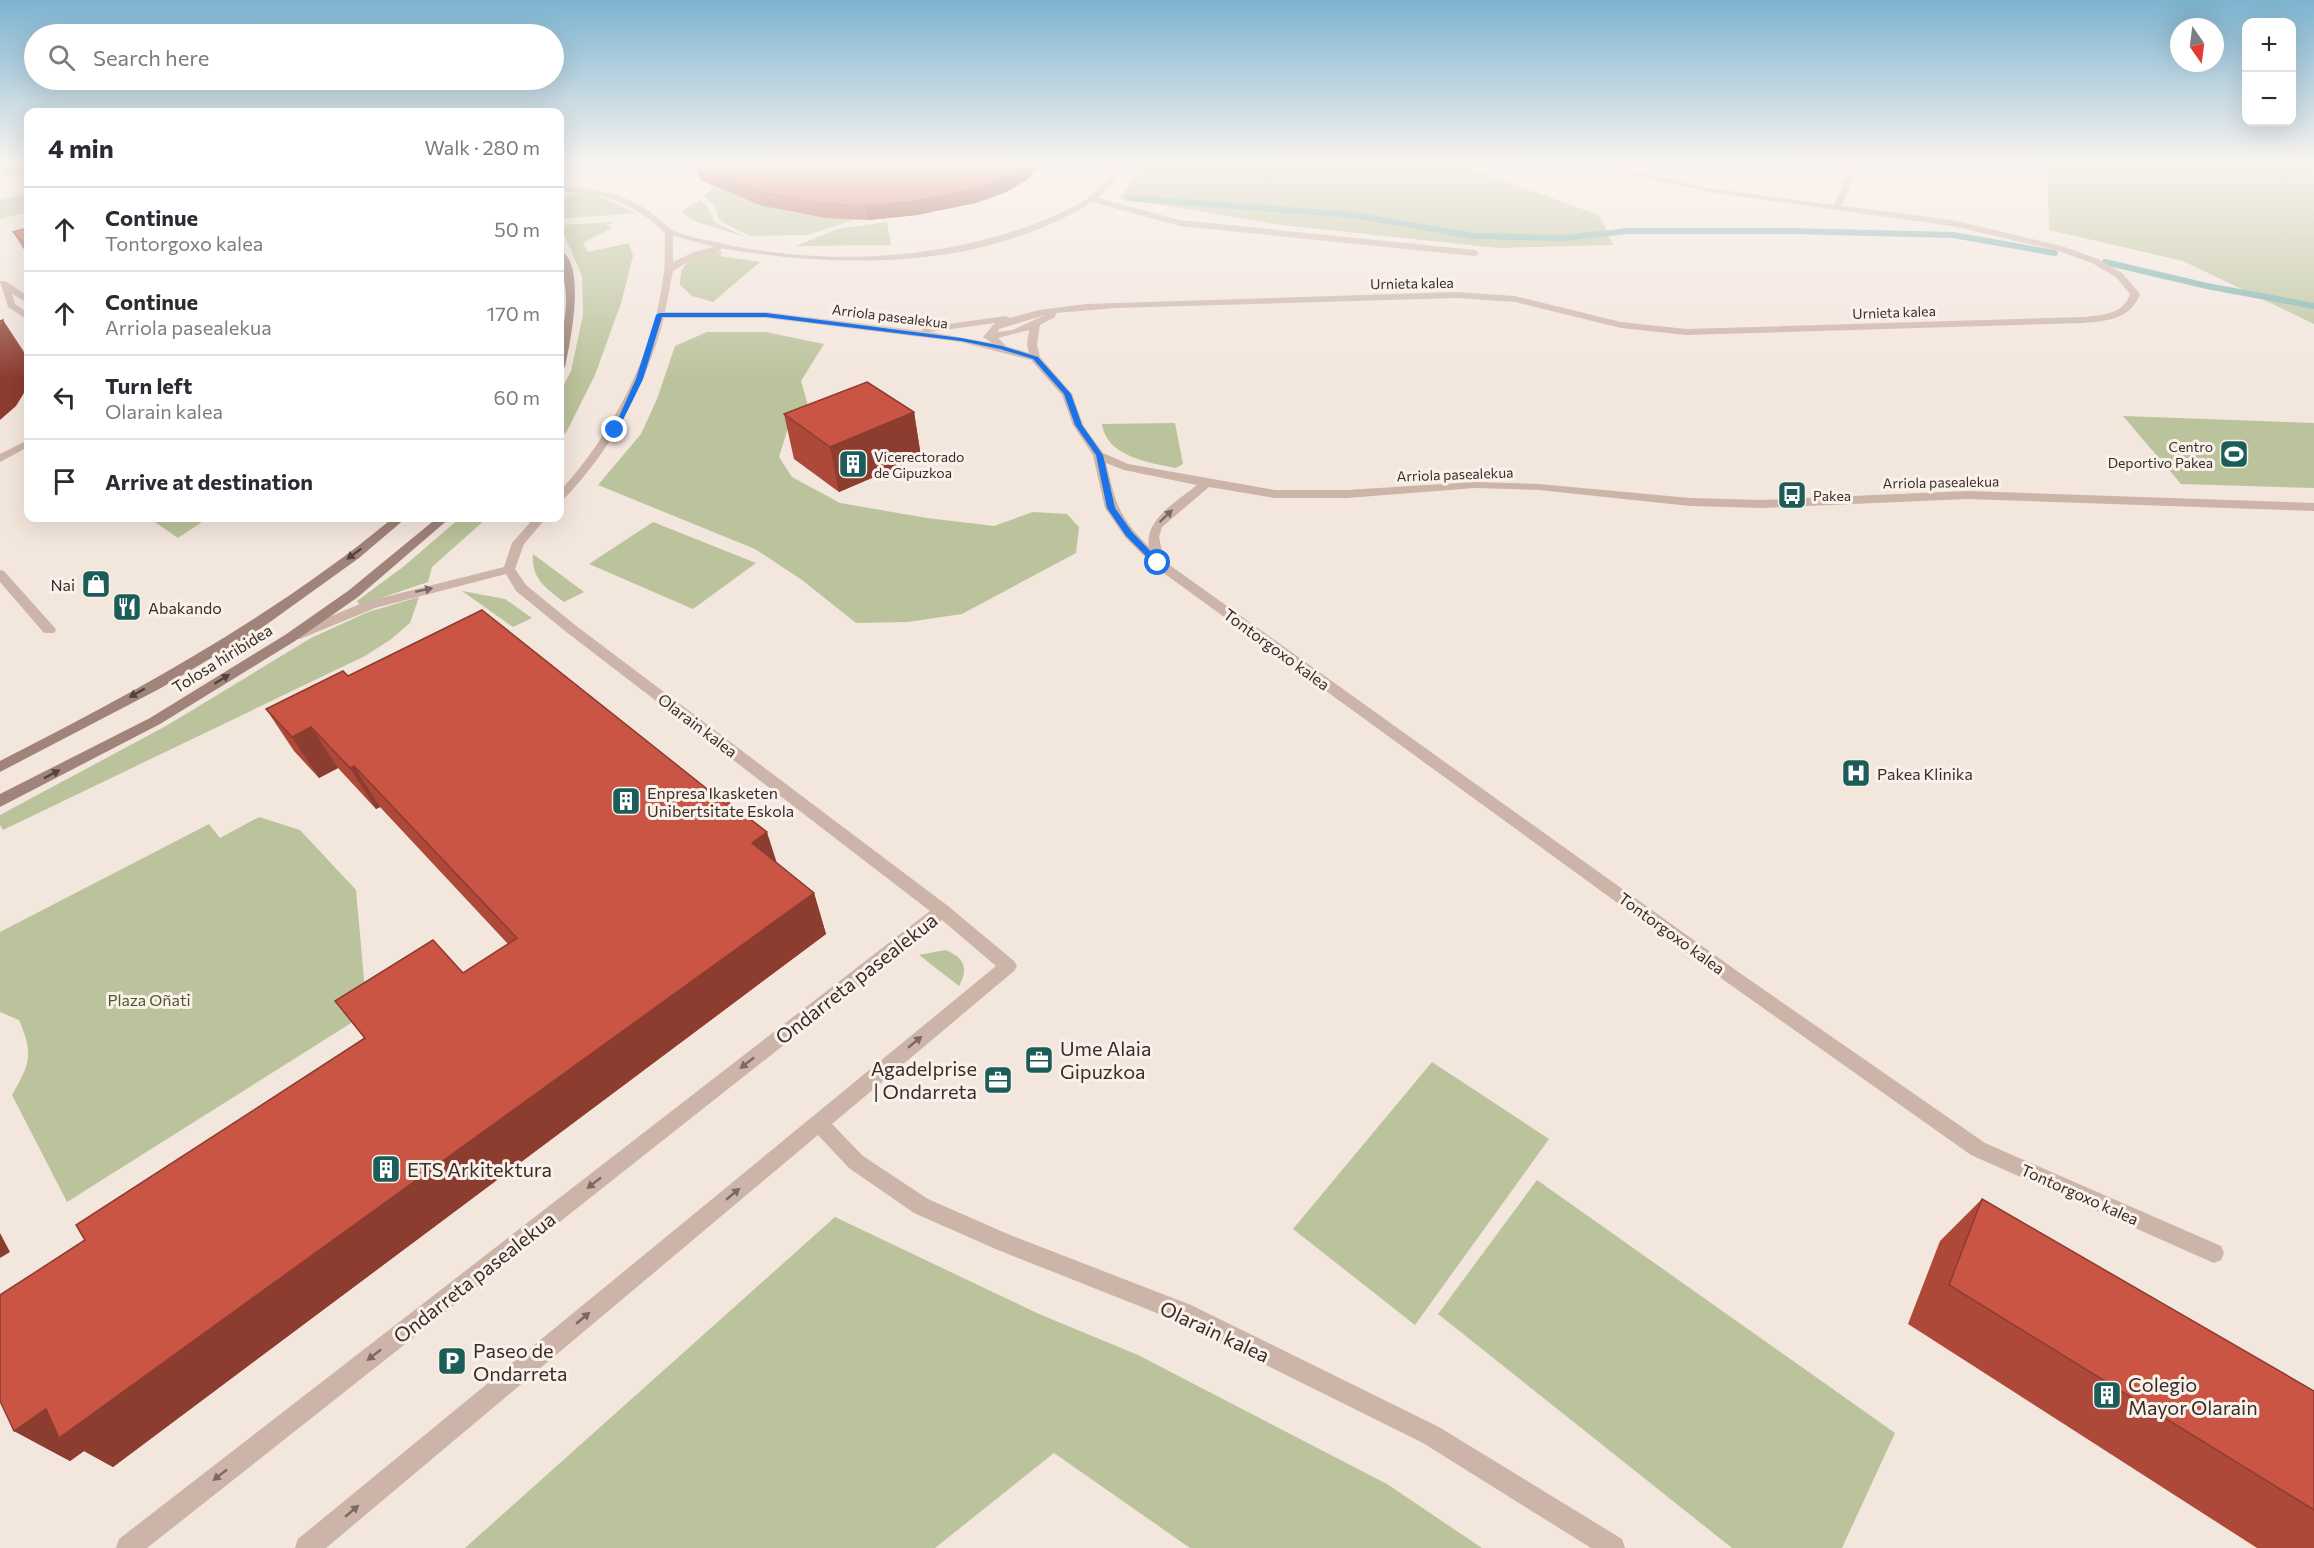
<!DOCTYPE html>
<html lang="en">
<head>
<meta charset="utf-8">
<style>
  :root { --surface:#fff; --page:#f2f2f3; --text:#2b2b33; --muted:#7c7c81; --line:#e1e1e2 }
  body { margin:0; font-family:Commissioner,sans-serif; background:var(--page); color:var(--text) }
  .controls { position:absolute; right:18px; top:18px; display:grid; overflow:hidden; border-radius:12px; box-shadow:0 6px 24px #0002 }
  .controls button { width:54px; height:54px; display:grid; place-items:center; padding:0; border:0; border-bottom:2px solid var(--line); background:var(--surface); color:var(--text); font:30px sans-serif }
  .compass { position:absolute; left:2170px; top:18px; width:54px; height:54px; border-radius:50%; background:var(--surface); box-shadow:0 6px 24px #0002; rotate:166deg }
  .stop { position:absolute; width:18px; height:18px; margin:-14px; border:4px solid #1a73e8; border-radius:50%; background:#fff }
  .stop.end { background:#1a73e8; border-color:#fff; box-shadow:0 2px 6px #0008 }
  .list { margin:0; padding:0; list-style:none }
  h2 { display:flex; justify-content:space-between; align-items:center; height:78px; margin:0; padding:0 24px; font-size:26px }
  h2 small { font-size:20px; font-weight:400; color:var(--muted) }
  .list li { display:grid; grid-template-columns:39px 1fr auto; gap:18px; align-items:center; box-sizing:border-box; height:84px; padding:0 24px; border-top:2px solid var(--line) }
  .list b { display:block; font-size:22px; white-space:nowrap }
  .list p { margin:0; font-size:20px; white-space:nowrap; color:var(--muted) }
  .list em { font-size:20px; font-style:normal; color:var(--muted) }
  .icon { flex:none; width:33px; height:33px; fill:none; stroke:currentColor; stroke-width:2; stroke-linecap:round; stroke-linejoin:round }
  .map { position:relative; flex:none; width:2314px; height:1548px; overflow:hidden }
  .search { position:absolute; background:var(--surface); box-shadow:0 6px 24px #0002; left:24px; top:24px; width:540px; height:66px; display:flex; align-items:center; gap:15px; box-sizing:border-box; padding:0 21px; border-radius:33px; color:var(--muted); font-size:22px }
  .panel { position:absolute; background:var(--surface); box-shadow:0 6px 24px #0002; left:24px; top:108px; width:540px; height:414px; border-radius:12px }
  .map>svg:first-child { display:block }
</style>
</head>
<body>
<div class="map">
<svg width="2314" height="1548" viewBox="0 0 2314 1548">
  <rect width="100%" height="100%" fill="#f3e6dd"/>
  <g fill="#bbc39c">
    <polygon points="0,163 28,163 28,172 9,177 0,170"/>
    <polygon points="1141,163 1455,163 1599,215 1613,245 1498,248 1281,225 1120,198 1135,177"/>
    <polygon points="2047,163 2314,163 2314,324 2183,261 2049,230"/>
    <path d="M714,186C761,208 805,218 857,219L807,235L751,236L727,225L719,219L715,206L704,196Z"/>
    <polygon points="28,193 28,212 0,219 0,200"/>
    <path d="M581,193H592L636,213L560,219C559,199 561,197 581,193Z"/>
    <polygon points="700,200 707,206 714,222 745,237 697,222 682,213 683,210"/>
    <polygon points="615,222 607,225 612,228 583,243 588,252 629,243 633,256 621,303 595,375 567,431 560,439 560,392 571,371 583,315 582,276 560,225"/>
    <polygon points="887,222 891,245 796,246 837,229"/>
    <path d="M713,252H723L720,256L760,262L713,302L692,296L680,285C680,261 692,257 713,252Z"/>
    <polygon points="707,332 766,332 824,344 801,381 809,409 788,428 779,457 792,477 840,503 927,518 994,526 1033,512 1067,514 1079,527 1076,553 962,614 908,622 856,623 802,580 755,549 598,485 641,434 657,399 675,346"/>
    <polygon points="2123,416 2314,423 2314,488 2181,484"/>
    <path d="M1175,423L1183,464L1176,468C1149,463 1106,456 1102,424Z"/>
    <polygon points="149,518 208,518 178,538"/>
    <polygon points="460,518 487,518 432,567 428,582 360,605 357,601 403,567"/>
    <polygon points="653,522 756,563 693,609 589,564"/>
    <path d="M533,554L584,592L564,602C546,588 531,579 533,554Z"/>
    <polygon points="462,591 505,599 532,618 513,627"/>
    <polygon points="419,597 410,623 390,640 365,656 3,830 0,825 0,815 166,726 311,638 368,612"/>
    <path d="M259,817L300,830L356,890L367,1013L67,1202L12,1095C30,1063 34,1055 19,1020L0,1012V932L209,824L220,838Z"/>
    <path d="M945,950C964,957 969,968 959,986L919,955Z"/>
    <polygon points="1432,1062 1549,1139 1415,1325 1293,1229"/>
    <polygon points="1537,1180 1895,1433 1842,1548 1732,1548 1438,1314"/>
    <polygon points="835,1217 1039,1314 1138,1355 1387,1484 1482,1548 1190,1548 1054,1453 935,1548 465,1548"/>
  </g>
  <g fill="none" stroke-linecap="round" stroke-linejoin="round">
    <g stroke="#7bb1ad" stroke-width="6">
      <polyline points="1128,198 1353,215 1473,236 1564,238 1627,231 1791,231 1953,235 2055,253"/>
      <polyline points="2105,262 2207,286 2314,306"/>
    </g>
    <g fill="#ccb4a8" fill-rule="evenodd">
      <polygon points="597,163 607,163 560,179 560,175"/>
      <path d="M1114,163H1122C1118,178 1110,189 1098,198L1180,220L1475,250L1479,253L1475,256L1180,226L1092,202C984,270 842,269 721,248L720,251L694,258L673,271L665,312H766L922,331L923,328L926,327L1006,316L1010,318L1039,310L1086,304L1457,292L1515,296L1621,322L1686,329L2083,317C2102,315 2123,315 2130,294L2116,277L2092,263L2056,250L1952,226L1709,192L1588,165L1584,163H1596L1709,188L1834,205L1851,163H1859L1842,206L1952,220L2062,246L2098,259L2122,273L2140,294C2131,319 2107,321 2083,323L1686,335L1621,328L1515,302L1457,298L1117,308L1056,313L1055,317L1040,325L1037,345L1040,357L1072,394L1083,425L1103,453L1128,464L1275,490H1347L1475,482L1539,484L1690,498L1761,500L1967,491L2314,503V511L1967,499L1761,508L1690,506L1539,490L1475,488L1347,498H1275L1209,487L1162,527L1159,537L1164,561L1737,971L1985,1143L2221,1246L2224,1253L2221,1260L2214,1263L2207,1260L1971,1155L1725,981L1154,566L1125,537L1105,508L1093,455L1073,425L1062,395L1031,360L961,342L766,318H664C645,388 613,447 564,499L560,500V491C612,435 653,355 663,279C666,263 664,248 665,233C637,205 599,190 560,192V188C591,185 624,194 650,212C658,217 664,224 671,229C682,236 702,239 715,242C823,267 944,261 1047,219C1074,207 1106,194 1114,163ZM673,236L712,246L714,247L694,252L673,262ZM1045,315L1013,330L998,332L999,329ZM995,323L983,337L992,343L930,332ZM1029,330L1027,345L1029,353L1006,346L998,338ZM1106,463L1124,470L1197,485C1178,501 1144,519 1149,547C1118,516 1116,504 1106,463Z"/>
      <polygon points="0,281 5,281 28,296 28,303 12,294 15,304 28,313 28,320 8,307"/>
      <polygon points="28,440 28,447 0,462 0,454"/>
      <polygon points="534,518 546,518 524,544 515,569 526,585 575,625 948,906 1014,961 1017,966 1014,971 832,1124 863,1156 928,1199 1010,1235 1191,1305 1439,1427 1622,1539 1625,1548 1591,1548 1423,1443 1177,1321 998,1250 914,1213 849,1168 818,1135 326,1548 295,1548 298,1539 996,966 942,920 147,1548 116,1548 119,1539 930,911 565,631 516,591 506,574 375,608 300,639 290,639 288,636 290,633 365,602 504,567 512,543"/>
      <polygon points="0,570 4,571 54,627 56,630 54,633 44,633 0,582"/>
    </g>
    <g fill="#a08379" fill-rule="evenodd">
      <path d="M560,250C587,264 570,343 565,367L560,370C557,346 567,321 566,296C566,280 558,265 560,250Z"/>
      <path d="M393,518H406L359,558L263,627L161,688L0,772V761C139,690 273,617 393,518Z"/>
      <polygon points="437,518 450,518 358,597 295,641 160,724 0,807 0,794 150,718 285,635 348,591"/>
    </g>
  </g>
  <g fill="#ae493a">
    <polygon points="697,166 1027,180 1004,193 975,203 917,215 868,220 826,218 762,206 700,180"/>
    <polygon points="28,228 28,256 13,232"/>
    <polygon points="914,412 921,457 839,492 794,459 784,414"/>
    <polygon points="348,676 777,863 814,893 826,934 113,1467 84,1451 70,1461 14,1431 85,1240 364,1038 335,1001 463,973 508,944 380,807 376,809 338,768 319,778 294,751 266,709"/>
    <polygon points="1982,1199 2314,1391 2314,1548 2257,1548 1908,1324 1940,1241"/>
  </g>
  <g fill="#8d3c30">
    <polygon points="1029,163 1043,163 1027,180 1004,193 975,203 917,215 868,220 865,206"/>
    <polygon points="3,320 28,358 28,375 24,393 16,406 0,420 0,332"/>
    <polygon points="914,412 921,457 839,492 830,447"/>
    <polygon points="311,727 338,768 319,778 292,737"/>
    <polygon points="354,766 380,807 376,809 350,768"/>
    <polygon points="767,832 780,873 752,843"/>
    <polygon points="814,893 826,934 113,1467 84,1451 70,1461 14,1431 46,1409"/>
    <polygon points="0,1233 10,1252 0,1258"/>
  </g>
  <g fill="#ca5544" stroke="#8d3c30" stroke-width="1.5">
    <polygon points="704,163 1029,163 1026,166 1002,179 974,189 915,201 865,206 824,204 759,192 697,166"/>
    <polygon points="28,228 28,246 13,232"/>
    <polygon points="3,320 0,332 0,321"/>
    <polygon points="867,382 914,412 830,447 784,414"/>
    <polygon points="482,610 726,804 728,802 767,832 752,843 814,893 59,1438 46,1409 14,1431 0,1401 0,1295 85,1240 76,1225 365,1038 335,1001 433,940 463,973 517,938 354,766 350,768 311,727 292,737 266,709 343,671 348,676"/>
    <polygon points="1982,1199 2314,1391 2314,1510 1949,1285"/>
  </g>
  <defs><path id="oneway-solid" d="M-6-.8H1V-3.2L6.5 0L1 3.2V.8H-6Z" transform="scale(1.5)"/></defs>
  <g fill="#7b6962">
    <use href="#oneway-solid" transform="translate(1166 516) rotate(-44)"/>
    <use href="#oneway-solid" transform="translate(424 590) rotate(-12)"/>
    <use href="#oneway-solid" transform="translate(915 1042) rotate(-40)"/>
    <use href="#oneway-solid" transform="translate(747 1063) rotate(142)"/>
    <use href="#oneway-solid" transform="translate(594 1183) rotate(142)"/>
    <use href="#oneway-solid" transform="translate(733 1194) rotate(-40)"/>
    <use href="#oneway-solid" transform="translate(583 1318) rotate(-40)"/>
    <use href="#oneway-solid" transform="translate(374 1355) rotate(142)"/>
    <use href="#oneway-solid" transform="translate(220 1475) rotate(142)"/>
    <use href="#oneway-solid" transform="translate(352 1511) rotate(-40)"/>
  </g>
  <g fill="#53423d">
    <use href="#oneway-solid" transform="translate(354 554) rotate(143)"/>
    <use href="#oneway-solid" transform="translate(222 679) rotate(-32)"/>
    <use href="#oneway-solid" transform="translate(137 693) rotate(151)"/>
    <use href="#oneway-solid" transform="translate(52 774) rotate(-28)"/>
  </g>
  <linearGradient id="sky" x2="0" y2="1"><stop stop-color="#7cb3d0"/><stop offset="0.43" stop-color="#faf4f0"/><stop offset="1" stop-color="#faf4f0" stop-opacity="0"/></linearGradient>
  <rect width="2314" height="379" fill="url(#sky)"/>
  <polygon fill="#1a73e8" points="659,313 766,313 961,338 1002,346 1038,357 1071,394 1082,425 1103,455 1115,508 1132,532 1162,563 1155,565 1126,536 1107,508 1096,455 1075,425 1064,394 1033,359 1000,349 961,341 766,317 662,317 643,379 618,430 612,432 636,379 656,315"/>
  <defs>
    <g id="stadium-square" transform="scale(1.5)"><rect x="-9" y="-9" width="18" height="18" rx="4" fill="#1c5c59" stroke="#faf1ea"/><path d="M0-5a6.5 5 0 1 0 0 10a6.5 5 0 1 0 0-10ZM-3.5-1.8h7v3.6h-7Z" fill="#fff"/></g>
    <g id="building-square" transform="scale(1.5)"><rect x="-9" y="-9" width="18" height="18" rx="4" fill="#1c5c59" stroke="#faf1ea"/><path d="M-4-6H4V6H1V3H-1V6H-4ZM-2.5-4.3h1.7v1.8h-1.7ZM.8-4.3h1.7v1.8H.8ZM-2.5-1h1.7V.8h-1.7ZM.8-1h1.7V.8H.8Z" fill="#fff"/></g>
    <g id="bus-square" transform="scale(1.5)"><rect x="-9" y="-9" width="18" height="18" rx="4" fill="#1c5c59" stroke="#faf1ea"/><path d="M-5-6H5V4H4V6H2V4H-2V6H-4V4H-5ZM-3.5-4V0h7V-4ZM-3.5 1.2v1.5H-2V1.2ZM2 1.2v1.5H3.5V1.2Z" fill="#fff"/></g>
    <g id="shop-square" transform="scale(1.5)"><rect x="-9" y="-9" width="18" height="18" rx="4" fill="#1c5c59" stroke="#faf1ea"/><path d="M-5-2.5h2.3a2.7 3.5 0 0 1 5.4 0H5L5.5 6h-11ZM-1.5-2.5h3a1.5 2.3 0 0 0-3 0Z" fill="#fff"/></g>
    <g id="restaurant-square" transform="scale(1.5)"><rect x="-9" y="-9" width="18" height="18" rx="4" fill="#1c5c59" stroke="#faf1ea"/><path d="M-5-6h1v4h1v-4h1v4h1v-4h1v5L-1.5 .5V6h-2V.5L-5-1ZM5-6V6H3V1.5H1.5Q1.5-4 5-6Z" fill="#fff"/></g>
    <g id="hospital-square" transform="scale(1.5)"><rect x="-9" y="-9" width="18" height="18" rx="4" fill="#1c5c59" stroke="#faf1ea"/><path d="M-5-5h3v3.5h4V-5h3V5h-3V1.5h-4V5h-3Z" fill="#fff"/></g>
    <g id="office-square" transform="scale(1.5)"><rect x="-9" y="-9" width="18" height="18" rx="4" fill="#1c5c59" stroke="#faf1ea"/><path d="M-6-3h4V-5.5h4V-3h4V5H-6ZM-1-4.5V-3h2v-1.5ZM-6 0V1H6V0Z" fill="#fff"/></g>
    <g id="parking-square" transform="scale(1.5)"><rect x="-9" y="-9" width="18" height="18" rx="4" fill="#1c5c59" stroke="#faf1ea"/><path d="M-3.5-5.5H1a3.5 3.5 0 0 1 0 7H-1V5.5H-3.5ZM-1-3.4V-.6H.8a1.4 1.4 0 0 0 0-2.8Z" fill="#fff"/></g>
  </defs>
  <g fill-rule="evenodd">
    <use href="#stadium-square" x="2234" y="454"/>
    <use href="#building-square" x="853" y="464"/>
    <use href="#bus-square" x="1792" y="495"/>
    <use href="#shop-square" x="96" y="584"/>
    <use href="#restaurant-square" x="127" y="607"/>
    <use href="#hospital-square" x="1856" y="773"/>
    <use href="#building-square" x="626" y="801"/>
    <use href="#office-square" x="1039" y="1060"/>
    <use href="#office-square" x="998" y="1080"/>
    <use href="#building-square" x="386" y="1169"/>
    <use href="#parking-square" x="452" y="1361"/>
    <use href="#building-square" x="2107" y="1395"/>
  </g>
  <g text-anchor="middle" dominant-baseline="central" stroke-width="6" stroke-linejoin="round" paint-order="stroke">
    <g font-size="14" fill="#392c29" stroke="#faf1ea">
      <text transform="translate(1412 283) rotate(-1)">Urnieta kalea</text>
      <text transform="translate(1894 312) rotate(-2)">Urnieta kalea</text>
      <text transform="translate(890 316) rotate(7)">Arriola pasealekua</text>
      <text transform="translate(1455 474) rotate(-2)">Arriola pasealekua</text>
      <text transform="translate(1941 482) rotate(-1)">Arriola pasealekua</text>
    </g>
    <g font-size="14" fill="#392c29" stroke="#faf1ea" text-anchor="start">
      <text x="2213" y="446" text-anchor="end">Centro<tspan x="2213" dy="16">Deportivo Pakea</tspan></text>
      <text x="874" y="456">Vicerectorado<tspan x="874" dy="16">de Gipuzkoa</tspan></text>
      <text x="1813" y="495">Pakea</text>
    </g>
    <g font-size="16" fill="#392c29" stroke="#faf1ea" text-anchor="start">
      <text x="75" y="584" text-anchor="end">Nai</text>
      <text x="148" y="607">Abakando</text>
      <text x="1877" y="773">Pakea Klinika</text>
      <text x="647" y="792">Enpresa Ikasketen<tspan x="647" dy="18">Unibertsitate Eskola</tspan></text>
    </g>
    <g font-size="16" fill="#392c29" stroke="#faf1ea">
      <text transform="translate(1277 649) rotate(36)">Tontorgoxo kalea</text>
      <text transform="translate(222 658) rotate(-32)">Tolosa hiribidea</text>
      <text transform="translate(698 725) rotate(37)">Olarain kalea</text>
      <text transform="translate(1672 933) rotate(36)">Tontorgoxo kalea</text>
      <text transform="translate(2080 1194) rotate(24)">Tontorgoxo kalea</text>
    </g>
    <g font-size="16" fill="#4d582b" stroke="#faf1ea">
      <text x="149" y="999">Plaza Oñati</text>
    </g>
    <g font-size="20" fill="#392c29" stroke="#faf1ea">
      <text transform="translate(856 978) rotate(-38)">Ondarreta pasealekua</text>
      <text transform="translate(474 1277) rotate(-38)">Ondarreta pasealekua</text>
      <text transform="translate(1215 1331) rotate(25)">Olarain kalea</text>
    </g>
    <g font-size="20" fill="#392c29" stroke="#faf1ea" text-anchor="start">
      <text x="1060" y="1048">Ume Alaia<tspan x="1060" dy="23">Gipuzkoa</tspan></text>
      <text x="977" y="1068" text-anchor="end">Agadelprise<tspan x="977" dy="23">| Ondarreta</tspan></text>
      <text x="407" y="1169">ETS Arkitektura</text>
      <text x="473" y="1350">Paseo de<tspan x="473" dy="23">Ondarreta</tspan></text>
      <text x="2128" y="1384">Colegio<tspan x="2128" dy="23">Mayor Olarain</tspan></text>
    </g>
  </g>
</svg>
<div class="controls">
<button>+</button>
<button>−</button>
</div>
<svg class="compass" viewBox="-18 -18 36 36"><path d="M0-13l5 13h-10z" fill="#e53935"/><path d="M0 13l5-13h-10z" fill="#7c7c81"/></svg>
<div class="stop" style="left:1158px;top:563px"></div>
<div class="stop end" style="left:615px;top:430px"></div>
<div class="search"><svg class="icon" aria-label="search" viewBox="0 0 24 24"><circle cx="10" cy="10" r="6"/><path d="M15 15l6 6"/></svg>Search here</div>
<section class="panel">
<h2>4 min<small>Walk · 280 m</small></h2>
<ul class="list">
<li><svg class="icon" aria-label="ahead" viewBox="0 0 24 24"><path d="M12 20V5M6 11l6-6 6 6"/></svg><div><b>Continue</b><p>Tontorgoxo kalea</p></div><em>50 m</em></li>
<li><svg class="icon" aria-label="ahead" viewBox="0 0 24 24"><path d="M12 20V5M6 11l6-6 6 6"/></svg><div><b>Continue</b><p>Arriola pasealekua</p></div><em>170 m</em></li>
<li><svg class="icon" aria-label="left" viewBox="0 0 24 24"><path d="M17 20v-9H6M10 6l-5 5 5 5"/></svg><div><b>Turn left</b><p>Olarain kalea</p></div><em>60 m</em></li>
<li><svg class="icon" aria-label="arrive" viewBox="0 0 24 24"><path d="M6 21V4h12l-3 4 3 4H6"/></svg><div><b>Arrive at destination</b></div></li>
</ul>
</section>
</div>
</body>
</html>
